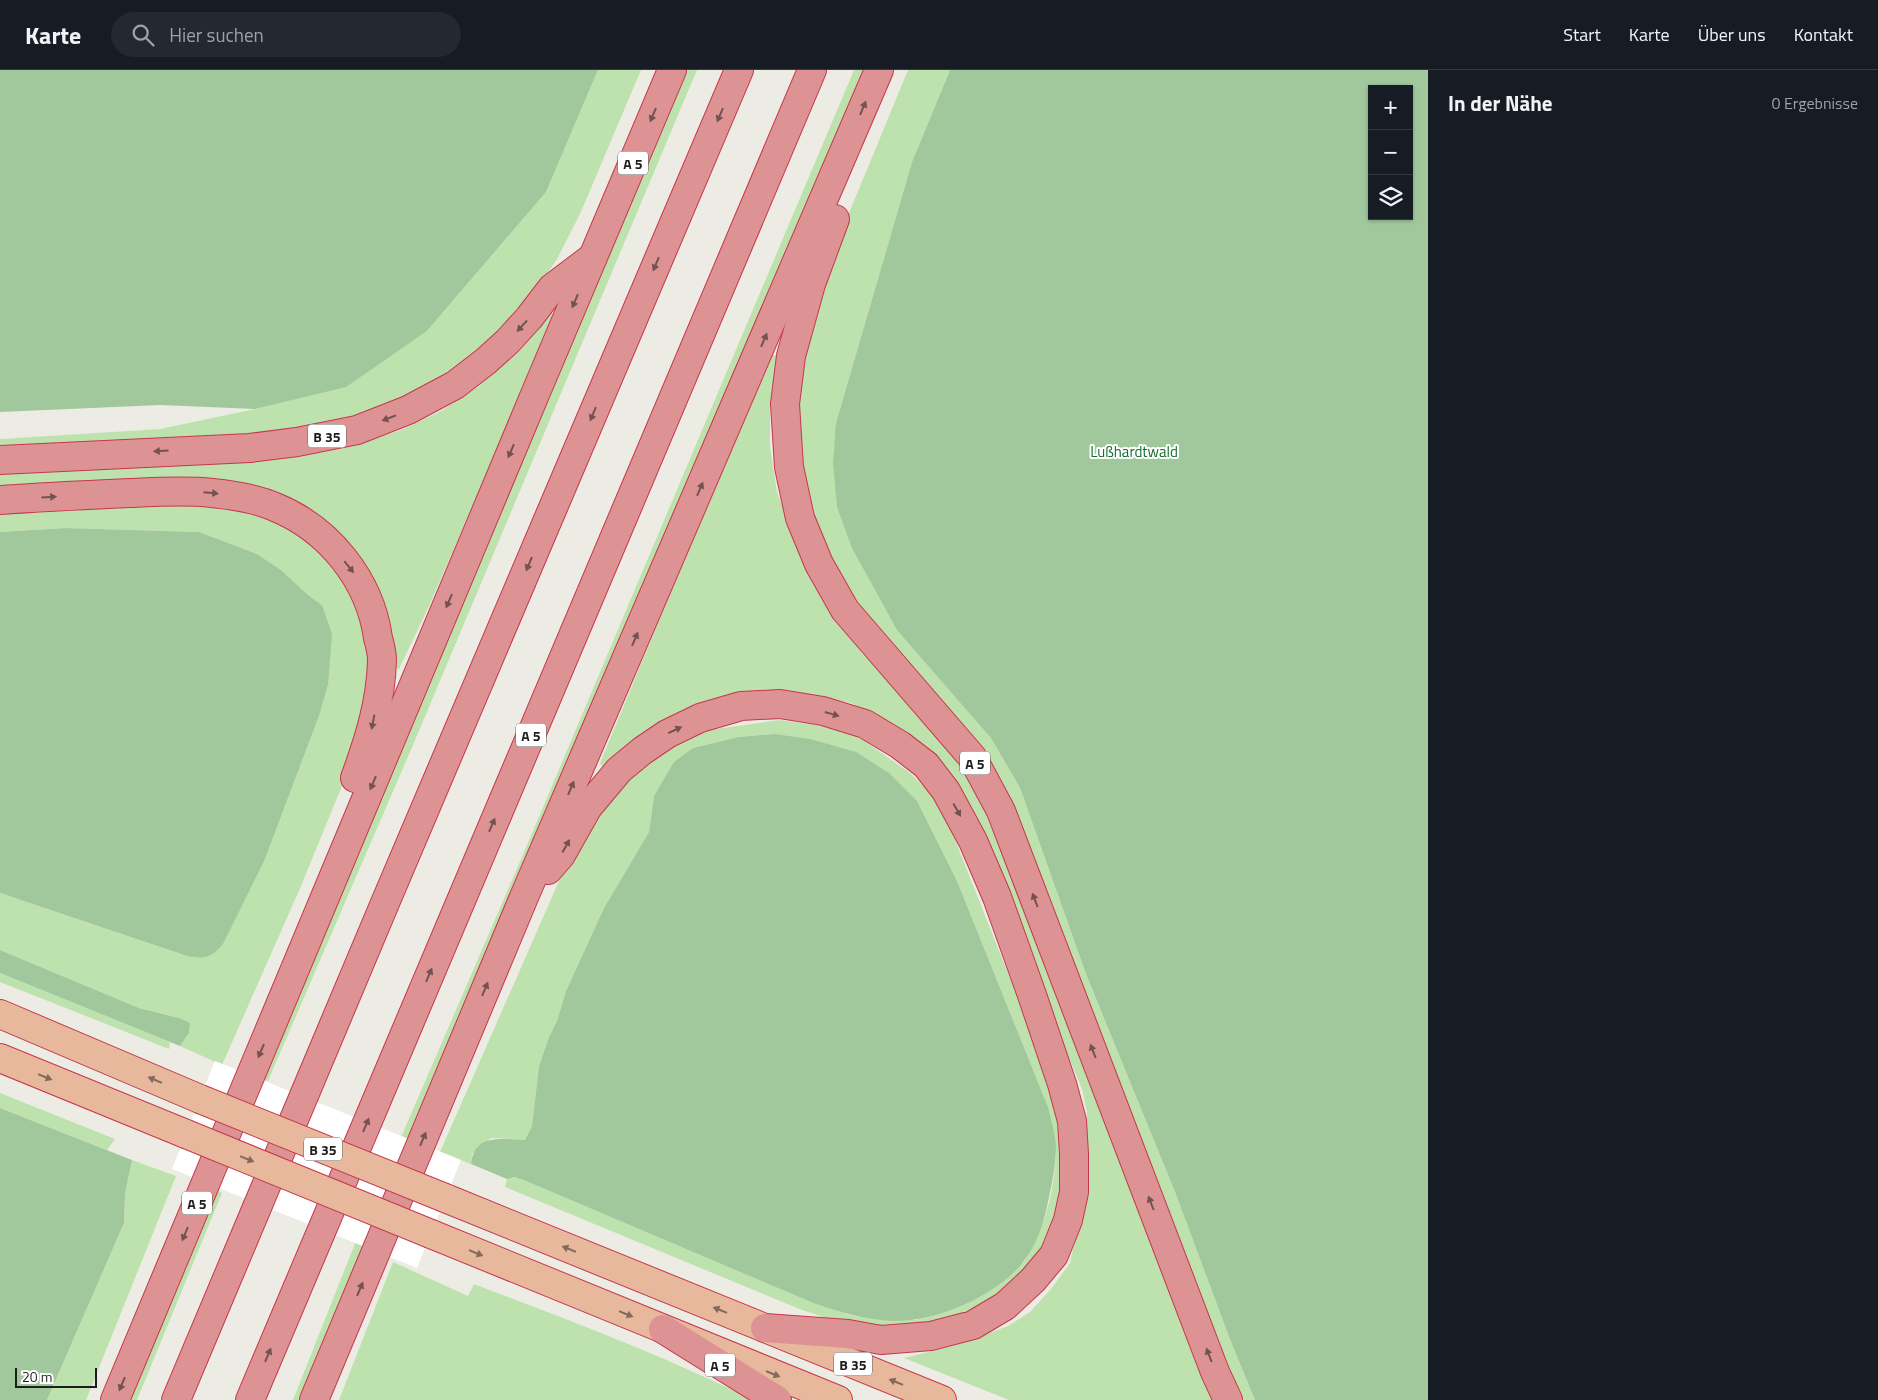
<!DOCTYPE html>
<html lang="de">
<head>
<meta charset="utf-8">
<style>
  :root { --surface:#171b24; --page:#242831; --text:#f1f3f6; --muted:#9ea1a6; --line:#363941 }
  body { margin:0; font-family:"Titillium Web",sans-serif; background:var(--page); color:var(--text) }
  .controls { position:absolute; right:15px; top:15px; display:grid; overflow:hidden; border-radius:0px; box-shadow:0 1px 4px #0004 }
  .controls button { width:45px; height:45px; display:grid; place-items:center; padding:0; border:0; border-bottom:1px solid var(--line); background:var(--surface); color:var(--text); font:25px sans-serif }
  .scale { position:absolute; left:15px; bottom:12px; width:82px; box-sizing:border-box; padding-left:5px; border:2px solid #1d1d1d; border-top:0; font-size:14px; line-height:18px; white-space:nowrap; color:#1d1d1d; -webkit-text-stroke:4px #fff; paint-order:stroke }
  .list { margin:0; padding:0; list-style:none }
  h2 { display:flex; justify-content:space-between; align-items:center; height:65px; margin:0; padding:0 20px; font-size:21px }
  h2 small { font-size:16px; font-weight:400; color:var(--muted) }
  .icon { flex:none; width:28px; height:28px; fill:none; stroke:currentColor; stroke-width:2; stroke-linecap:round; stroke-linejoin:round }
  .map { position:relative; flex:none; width:1428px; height:1330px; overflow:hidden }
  header { display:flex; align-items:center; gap:30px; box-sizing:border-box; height:70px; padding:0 25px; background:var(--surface); border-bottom:1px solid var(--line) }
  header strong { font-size:24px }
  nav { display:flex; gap:28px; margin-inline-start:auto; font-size:18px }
  .search { width:350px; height:45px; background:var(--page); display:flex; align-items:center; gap:12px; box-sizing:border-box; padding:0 18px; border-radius:28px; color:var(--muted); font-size:19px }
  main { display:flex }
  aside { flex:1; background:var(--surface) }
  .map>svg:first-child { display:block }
</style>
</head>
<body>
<header>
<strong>Karte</strong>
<div class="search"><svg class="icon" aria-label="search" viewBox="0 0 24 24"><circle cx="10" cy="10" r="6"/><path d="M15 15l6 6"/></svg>Hier suchen</div>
<nav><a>Start</a><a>Karte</a><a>Über uns</a><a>Kontakt</a></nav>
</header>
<main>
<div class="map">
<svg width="1428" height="1330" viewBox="0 0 1428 1330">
  <rect width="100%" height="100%" fill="#edece4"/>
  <g fill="#bee2ae">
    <polygon points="598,0 641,0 580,144 557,189 521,242 477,284 417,324 339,353 231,367 0,379 0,369 160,359 255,339 346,316 427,261 546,122"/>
    <polygon points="685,0 697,0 413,675 268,1011 258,1008"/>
    <polygon points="854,0 867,0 302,1330 293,1330 354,1176 522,787"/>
    <polygon points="908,0 950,0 912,92 836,353 955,624 991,668 1020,718 1086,904 1175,1122 1231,1272 1255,1330 1243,1330 1226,1297 1025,765 1004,717 979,675 851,530 812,456 794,356 807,245"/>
    <polygon points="551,243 554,244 553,250 429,536 399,599 394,598 395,581 298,438 0,419 0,403 304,384 356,374 401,360 441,341 479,316 519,280"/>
    <polygon points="770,283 777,286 770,336 770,377 777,422 811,509 861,582 935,661 965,698 993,747 1216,1330 1009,1330 904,1288 953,1276 981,1266 1008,1256 1030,1242 1051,1219 1070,1193 1079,1150 1087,1095 1087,1043 1082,1019 1064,976 993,784 878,647 851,633 819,626 786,625 602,697 600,693"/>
    <polygon points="163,433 208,435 247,442 272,450 300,465 346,512 360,545 369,578 371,633 360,672 301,816 222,995 180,976 189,963 179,948 139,938 0,880 0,823 187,886 265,789 319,646 328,615 322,535 308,525 281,500 257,484 199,462 65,458 0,462 0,444"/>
    <path d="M779,650L836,658L860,668L909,702L928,721L944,742L1042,989L1055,1027L1065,1099L1053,1162L1019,1211L971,1245L919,1260L842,1253L802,1240L505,1117L507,1109L513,1107L526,1111L813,1233L849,1245L874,1249L916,1250L1024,1192C1046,1158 1056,1115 1056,1075C1055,1063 1051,1049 1048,1037L957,811L917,731L774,664L738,667L693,678L654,726L649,762L604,838L566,921L557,951L549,967L539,996L532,1056L525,1070L491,1068L472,1084L471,1094L440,1082L559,811L584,761L605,732L651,689L680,670L709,660Z"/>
    <polygon points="0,903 170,972 169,979 0,912"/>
    <polygon points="0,1023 115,1069 107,1080 0,1038"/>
    <polygon points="132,1090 176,1106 86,1330 47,1330 124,1153 125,1124"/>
    <polygon points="210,1117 222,1123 137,1330 124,1330"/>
    <path d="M393,1192L468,1226L474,1214C568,1250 663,1285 753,1330H339Z"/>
  </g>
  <g fill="#a1c89c" fill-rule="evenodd">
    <polygon points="0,0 598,0 546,122 427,261 346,317 255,339 160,335 0,342"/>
    <path d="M950,0H1428V1330H1255L1231,1272L1175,1122L1086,904L1020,718L991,668L897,560L852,478L837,437L833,393L836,353L912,92ZM1372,19H1409V146H1372Z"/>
    <path d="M65,458L199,462L257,484L281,500L308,525L322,535L332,564L328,615L319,646L265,789L223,874C211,888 205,889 187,886L0,823V462Z"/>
    <path d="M774,664L810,669L856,682L889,703L917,731L957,811L1048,1037C1051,1049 1055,1062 1056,1074C1056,1092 1053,1110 1049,1127C1039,1180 1022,1204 974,1230C950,1242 921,1251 894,1251C865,1250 839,1242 813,1233L526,1111L514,1107L507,1109L471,1094C474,1063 502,1069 525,1070L532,1056L539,996L549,967L557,951L566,921L604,838L649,762L654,726L674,692L693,678L738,667Z"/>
    <polygon points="0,880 139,938 179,948 190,953 189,963 180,976 0,903"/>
    <polygon points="0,1038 132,1090 125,1124 124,1153 47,1330 0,1330"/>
  </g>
  <polygon fill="#fff" points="215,991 461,1090 417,1198 172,1099"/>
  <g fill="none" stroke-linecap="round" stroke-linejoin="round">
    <g stroke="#c6364d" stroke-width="30">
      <g id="trunk">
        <polyline points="0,944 200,1029"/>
        <polyline points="0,988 186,1064"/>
        <polyline points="445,1128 942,1330"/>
        <polyline points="431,1164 838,1330"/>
      </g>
    </g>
    <g stroke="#c6364d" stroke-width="30">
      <g id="motorway">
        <polyline points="835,149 811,214 791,286 785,334 789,397 800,448 819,494 845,540 972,687 1001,741 1215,1302 1228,1330"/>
        <polyline points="0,390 250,378 297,372 357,360 408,340 455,315 486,291 508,271 529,248 552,218 593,187"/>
        <path d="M0,430C43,427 86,425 129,423C156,422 185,420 212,423C232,425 257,429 275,437C329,459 370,510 378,568C380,575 382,583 382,590C381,632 369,670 355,708"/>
        <polyline points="548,800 561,785 588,737 619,700 642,681 667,664 700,648 741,636 780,634 823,641 865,654 900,675 926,695 946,721 973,771 997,827 1032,925 1062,1014 1072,1051 1074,1084 1074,1122 1068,1150 1054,1185 1033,1210 1005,1236 973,1255 931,1266 881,1270 848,1264 765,1258"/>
        <polyline points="663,1259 777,1330"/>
        <polyline points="115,1330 536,322 672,0"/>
        <polyline points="176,1330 385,833 739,0"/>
        <polyline points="250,1330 812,0"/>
        <polyline points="314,1330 524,827 879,0"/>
      </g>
    </g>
    <use href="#trunk" stroke="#e8b89c" stroke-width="28"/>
    <use href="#motorway" stroke="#dd9393" stroke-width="28"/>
    <g stroke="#c6364d" stroke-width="30" stroke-linecap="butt">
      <g id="trunk-bridge">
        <polyline points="200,1029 445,1128"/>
        <polyline points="186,1064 431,1164"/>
      </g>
    </g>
    <use href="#trunk-bridge" stroke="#e8b89c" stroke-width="28"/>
  </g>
  <defs><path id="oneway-solid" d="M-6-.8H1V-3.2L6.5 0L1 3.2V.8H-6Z" transform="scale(1.25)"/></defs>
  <g fill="#735252">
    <use href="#oneway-solid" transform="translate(863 38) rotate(-67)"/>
    <use href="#oneway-solid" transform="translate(653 45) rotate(113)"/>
    <use href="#oneway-solid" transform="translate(720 45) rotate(113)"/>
    <use href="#oneway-solid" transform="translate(656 194) rotate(113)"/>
    <use href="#oneway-solid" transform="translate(575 231) rotate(113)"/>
    <use href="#oneway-solid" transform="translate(522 256) rotate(133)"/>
    <use href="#oneway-solid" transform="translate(764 270) rotate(-67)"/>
    <use href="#oneway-solid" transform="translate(593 344) rotate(113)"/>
    <use href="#oneway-solid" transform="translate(389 348) rotate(159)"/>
    <use href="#oneway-solid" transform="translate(161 381) rotate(177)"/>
    <use href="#oneway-solid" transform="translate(511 381) rotate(113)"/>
    <use href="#oneway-solid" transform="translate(700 419) rotate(-67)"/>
    <use href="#oneway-solid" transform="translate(211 423) rotate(5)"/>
    <use href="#oneway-solid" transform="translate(49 427) rotate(-3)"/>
    <use href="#oneway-solid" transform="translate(529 494) rotate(113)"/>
    <use href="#oneway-solid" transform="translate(349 497) rotate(51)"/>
    <use href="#oneway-solid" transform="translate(449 531) rotate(113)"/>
    <use href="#oneway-solid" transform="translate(635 569) rotate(-67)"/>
    <use href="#oneway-solid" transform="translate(832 644) rotate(16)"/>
    <use href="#oneway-solid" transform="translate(373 652) rotate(101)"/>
    <use href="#oneway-solid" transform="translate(675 660) rotate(-25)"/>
    <use href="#oneway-solid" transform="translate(373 713) rotate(113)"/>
    <use href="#oneway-solid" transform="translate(571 718) rotate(-67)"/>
    <use href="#oneway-solid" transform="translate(957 740) rotate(61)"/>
    <use href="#oneway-solid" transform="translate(492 755) rotate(-67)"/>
    <use href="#oneway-solid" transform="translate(566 776) rotate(-61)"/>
    <use href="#oneway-solid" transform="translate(1035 830) rotate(-111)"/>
    <use href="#oneway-solid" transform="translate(429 905) rotate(-67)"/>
    <use href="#oneway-solid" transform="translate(485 919) rotate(-67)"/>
    <use href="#oneway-solid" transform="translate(261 981) rotate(113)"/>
    <use href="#oneway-solid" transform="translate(1093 981) rotate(-111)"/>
    <use href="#oneway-solid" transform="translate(366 1055) rotate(-67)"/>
    <use href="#oneway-solid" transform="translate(423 1069) rotate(-67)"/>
    <use href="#oneway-solid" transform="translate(1151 1133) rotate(-111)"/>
    <use href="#oneway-solid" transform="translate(185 1164) rotate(113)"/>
    <use href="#oneway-solid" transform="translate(360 1219) rotate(-67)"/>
    <use href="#oneway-solid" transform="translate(268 1285) rotate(-67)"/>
    <use href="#oneway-solid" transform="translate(1209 1285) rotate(-111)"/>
    <use href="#oneway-solid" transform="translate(122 1314) rotate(113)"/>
  </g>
  <g fill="#826a5c">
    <use href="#oneway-solid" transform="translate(45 1007) rotate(22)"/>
    <use href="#oneway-solid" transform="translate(155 1010) rotate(-157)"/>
    <use href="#oneway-solid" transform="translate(247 1089) rotate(22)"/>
    <use href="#oneway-solid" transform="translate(569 1179) rotate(-158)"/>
    <use href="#oneway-solid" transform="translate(476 1183) rotate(22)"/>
    <use href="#oneway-solid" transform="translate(720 1240) rotate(-158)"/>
    <use href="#oneway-solid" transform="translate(626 1244) rotate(22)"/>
    <use href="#oneway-solid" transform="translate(773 1304) rotate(22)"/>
    <use href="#oneway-solid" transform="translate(896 1312) rotate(-158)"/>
  </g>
  <g text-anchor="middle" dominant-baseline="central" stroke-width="4" stroke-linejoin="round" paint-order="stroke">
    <g fill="#fff" stroke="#616161" stroke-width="1">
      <rect x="618" y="81.5" width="30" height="23" rx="4"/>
      <rect x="308" y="354.5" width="38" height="23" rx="4"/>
      <rect x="516" y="653.5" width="30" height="23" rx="4"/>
      <rect x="960" y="681.5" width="30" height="23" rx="4"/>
      <rect x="304" y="1067.5" width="38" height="23" rx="4"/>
      <rect x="182" y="1121.5" width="30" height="23" rx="4"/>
      <rect x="834" y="1282.5" width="38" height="23" rx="4"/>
      <rect x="705" y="1283.5" width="30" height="23" rx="4"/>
    </g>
    <g font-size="14" font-weight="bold" fill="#1d1d1d">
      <text x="633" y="93">A 5</text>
      <text x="327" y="366">B 35</text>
      <text x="531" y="665">A 5</text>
      <text x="975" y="693">A 5</text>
      <text x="323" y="1079">B 35</text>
      <text x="197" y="1133">A 5</text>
      <text x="853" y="1294">B 35</text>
      <text x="720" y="1295">A 5</text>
    </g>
    <g font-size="15" fill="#166f2e" stroke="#fff">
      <text x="1134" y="381">Lußhardtwald</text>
    </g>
  </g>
</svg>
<div class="controls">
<button>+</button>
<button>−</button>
<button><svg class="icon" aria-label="layers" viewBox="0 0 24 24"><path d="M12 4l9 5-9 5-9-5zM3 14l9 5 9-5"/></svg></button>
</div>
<div class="scale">20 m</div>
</div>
<aside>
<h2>In der Nähe<small>0 Ergebnisse</small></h2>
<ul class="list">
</ul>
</aside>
</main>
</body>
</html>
